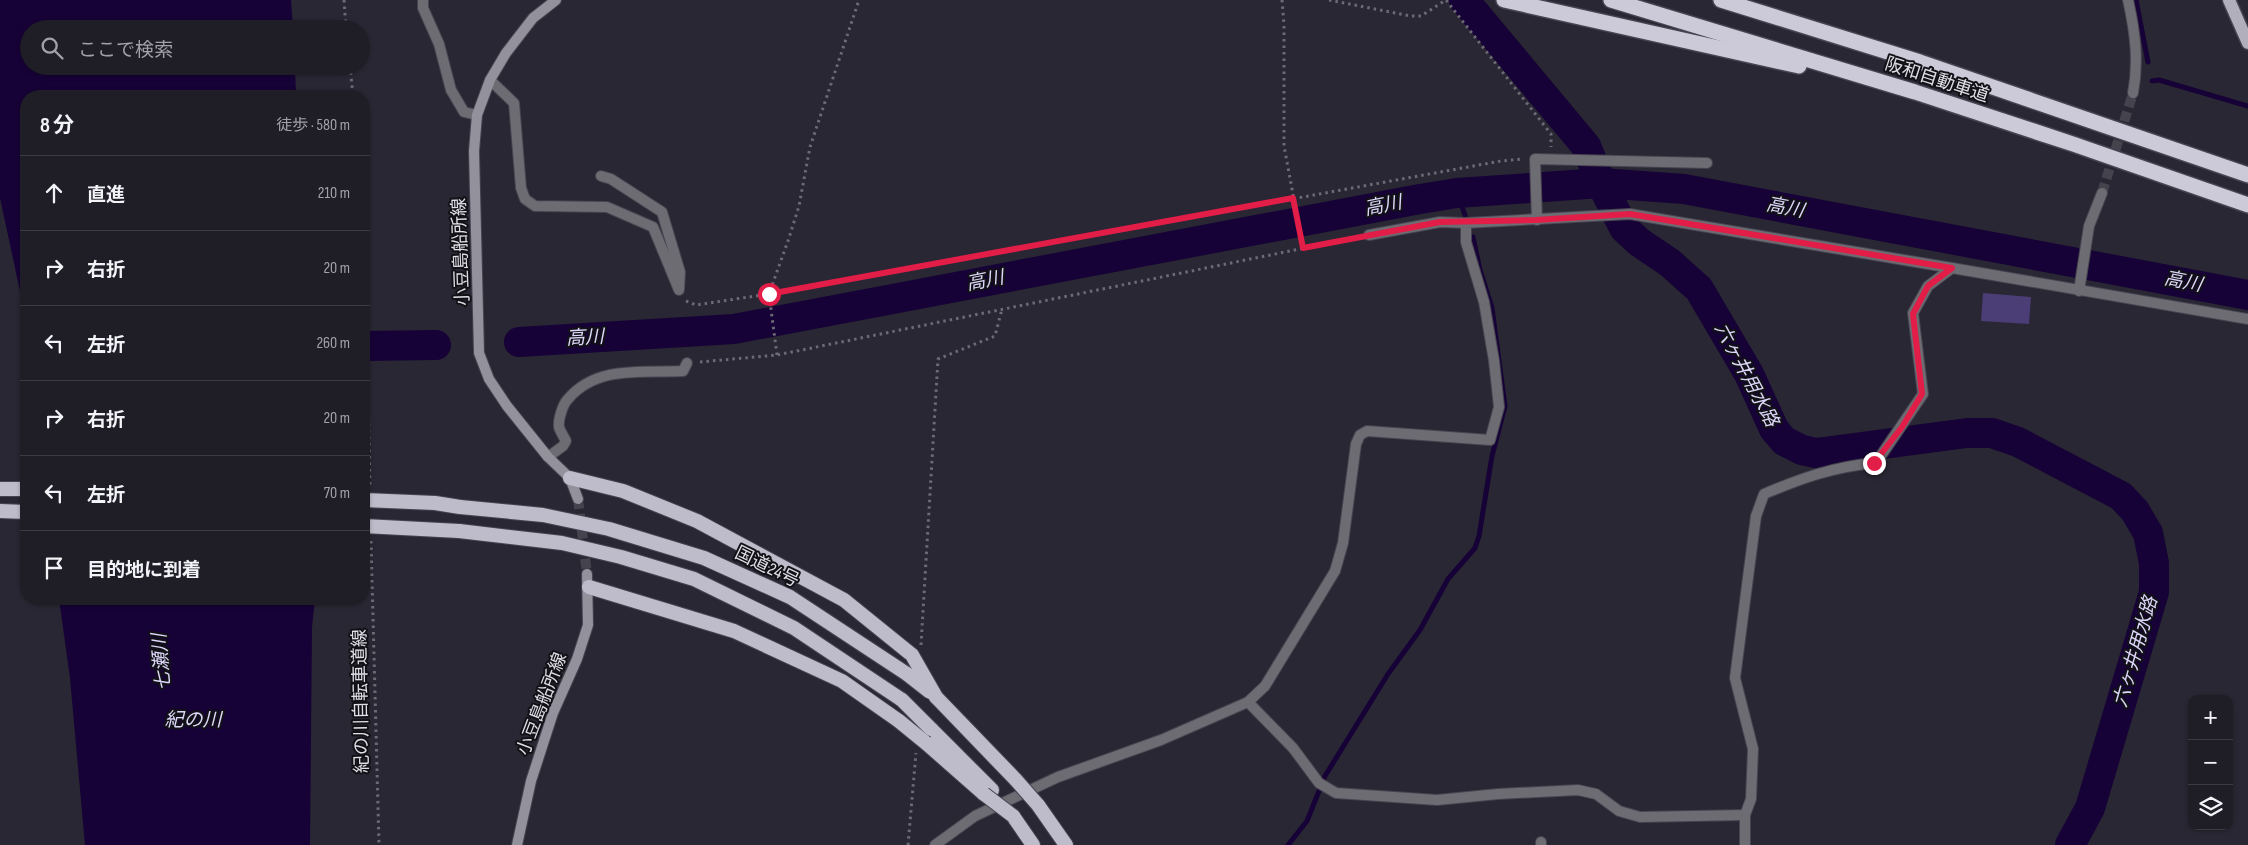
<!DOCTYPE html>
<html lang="ja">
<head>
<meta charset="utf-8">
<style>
  :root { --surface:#1f1d26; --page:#27262e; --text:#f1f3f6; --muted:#a1a2a7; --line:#3c3b43 }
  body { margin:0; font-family:"Sofia Sans Condensed","Noto Sans JP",sans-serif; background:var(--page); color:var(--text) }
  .controls { position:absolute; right:15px; bottom:15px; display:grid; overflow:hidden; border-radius:10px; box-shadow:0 1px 4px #0004 }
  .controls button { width:45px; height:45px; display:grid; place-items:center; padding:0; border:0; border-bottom:1px solid var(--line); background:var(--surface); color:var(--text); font:25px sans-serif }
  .stop { position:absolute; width:15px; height:15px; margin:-11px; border:4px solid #e11d48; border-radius:50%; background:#fff }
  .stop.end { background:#e11d48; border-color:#fff; box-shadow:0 1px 5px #0008 }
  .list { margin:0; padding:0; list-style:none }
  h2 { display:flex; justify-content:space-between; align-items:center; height:65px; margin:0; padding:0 20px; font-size:21px }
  h2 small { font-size:16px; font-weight:400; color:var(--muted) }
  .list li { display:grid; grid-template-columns:32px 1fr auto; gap:15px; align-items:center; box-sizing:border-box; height:75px; padding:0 20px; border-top:1px solid var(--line) }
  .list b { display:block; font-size:19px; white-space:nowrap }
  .list em { font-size:16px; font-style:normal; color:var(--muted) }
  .icon { flex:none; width:28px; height:28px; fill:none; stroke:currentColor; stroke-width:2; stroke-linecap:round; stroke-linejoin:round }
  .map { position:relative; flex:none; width:2248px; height:845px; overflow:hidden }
  .search { position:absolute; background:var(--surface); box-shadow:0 1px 4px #0004; left:20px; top:20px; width:350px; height:55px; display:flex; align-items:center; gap:12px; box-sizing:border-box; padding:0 18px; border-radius:28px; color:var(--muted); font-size:19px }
  .panel { position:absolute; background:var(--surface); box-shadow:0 1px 4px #0004; left:20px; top:90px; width:350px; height:515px; border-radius:20px }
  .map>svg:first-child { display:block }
</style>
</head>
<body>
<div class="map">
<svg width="2248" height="845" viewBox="0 0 2248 845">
  <rect width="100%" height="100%" fill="#292733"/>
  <g fill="#160236">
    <polygon points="0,0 291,0 293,29 29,29 29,66 295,66 296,96 26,96 26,319 0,198"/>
    <polygon points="59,599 315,599 312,627 310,845 85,845 70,678"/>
  </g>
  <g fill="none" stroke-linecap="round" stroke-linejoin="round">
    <g stroke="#160236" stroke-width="5">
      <polyline points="2136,0 2148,62"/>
      <polyline points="2152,81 2159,80 2248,106"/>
      <polyline points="1457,193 1465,215"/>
      <polyline points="1288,845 1307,821 1325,776 1388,674 1420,630 1448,579 1475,548 1479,536 1492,456 1505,406 1492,308 1480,270 1473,237"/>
    </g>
    <g stroke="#160236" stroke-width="30">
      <polyline points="1464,0 1586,146 1601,183 1624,228 1639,242 1670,263 1699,289 1749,374 1774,429 1784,441 1802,450 1816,453 1967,433 1992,433 2018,442 2121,496 2135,511 2148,533 2154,563 2154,592 2090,808 2070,845"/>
      <polyline points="519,342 734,329 1420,199 1457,193 1601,183 1684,189 2248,295"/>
      <polyline points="364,346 436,345"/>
    </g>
  </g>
  <polygon fill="#4b3d76" points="1983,293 2031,297 2029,324 1981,321"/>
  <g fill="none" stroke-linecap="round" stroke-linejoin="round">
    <polyline stroke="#44434e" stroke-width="10" stroke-dasharray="10 5" stroke-linecap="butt" points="2102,193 2133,93"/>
    <polyline stroke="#44434e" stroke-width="10" stroke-dasharray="10 5" stroke-linecap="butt" points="578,499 587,574"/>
    <g stroke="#464450" stroke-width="12">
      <polyline id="service" points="423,0 423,8 439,44 451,90 464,112 477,115"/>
    </g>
    <g stroke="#464450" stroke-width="12">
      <g id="minor">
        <path d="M2128,0C2135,32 2139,61 2133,93"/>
        <polyline points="490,80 514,103 521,188 525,199 535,206 607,207 653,227 679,290 680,272 662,212 611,179 601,176"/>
        <polyline points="1537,220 1535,159 1707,163"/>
        <polyline points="1369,235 1440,222 1466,223"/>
        <polyline points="2079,291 2089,226 2102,193"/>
        <path d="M548,457L563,446L566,441C564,437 560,431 559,427C558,419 563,404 568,399C597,365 642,373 683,371L687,363"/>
        <polyline points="1248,702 1293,748 1319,783 1336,793 1437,800 1498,794 1578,790 1596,794 1619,811 1640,817 1745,815"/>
        <polyline points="935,845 975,816 1058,777 1161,740 1248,702 1265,686 1335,571 1343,543 1356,444 1360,435 1367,431 1490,440 1499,407 1494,361 1484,302 1466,242 1466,223 1630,214 1952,268"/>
        <polyline points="1541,845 1541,842"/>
        <path d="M1745,845V815L1751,799L1753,749L1735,678L1756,516L1764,494C1802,478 1833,467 1874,463L1880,457L1923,394L1913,313L1928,286L1952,268L2248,319"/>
      </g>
    </g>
    <g stroke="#464450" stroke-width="12">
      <g id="secondary">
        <polyline points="556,0 533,18 506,53 490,80 477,115 474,151 479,353 489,379 507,406 548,457 570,478 578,499"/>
        <polyline points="517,845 531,781 553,713 577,659 588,625 587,574"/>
      </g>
    </g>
    <g stroke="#464450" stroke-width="15">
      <polyline id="primary" points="2229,0 2248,43"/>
    </g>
    <g stroke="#464450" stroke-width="16">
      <g id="trunk">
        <polyline points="570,478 623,491 697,521 844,600 912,655"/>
        <polyline points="0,489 26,489"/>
        <polyline points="460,507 543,515 609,529 704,558 790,597 907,674"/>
        <polyline points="0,511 26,512"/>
        <polyline points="459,531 562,543 621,557 694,579 794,628 902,700"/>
        <polyline points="589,587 734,631 842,681 899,721"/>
        <polyline points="936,697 1016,780"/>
        <polyline points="931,729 992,790"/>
        <polyline points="926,743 984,794"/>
        <polyline points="1038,805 1066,845"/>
        <polyline points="1013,816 1033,845"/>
      </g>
    </g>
    <g stroke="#464450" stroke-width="18">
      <g id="motorway">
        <polyline points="1504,0 1799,66"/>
        <polyline points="1611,0 1915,92 2073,144 2248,205"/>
        <polyline points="1721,0 1920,62 2248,175"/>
      </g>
    </g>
    <g stroke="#6c6a75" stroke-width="3" stroke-dasharray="2.5 4" stroke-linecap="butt">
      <polyline points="344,0 346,29"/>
      <polyline points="1282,0 1284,25 1284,146 1303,248"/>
      <polyline points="1329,0 1411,16 1421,16 1446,0 1551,134 1551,147"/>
      <polyline points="350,66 353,96"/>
      <polyline points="364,196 370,487"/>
      <polyline points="686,301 696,305 769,294 1501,161 1523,159"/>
      <polyline points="777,355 769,294 789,238 799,206 810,147 859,0"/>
      <polyline points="700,362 777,355 1359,237"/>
      <polyline points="371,541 379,845"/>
      <polyline points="921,645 938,359 995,336 1002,309"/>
      <polyline points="908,845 916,753"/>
    </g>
    <use href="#service" stroke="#6d6c72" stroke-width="10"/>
    <use href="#minor" stroke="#6d6c72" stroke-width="10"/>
    <use href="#secondary" stroke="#93919c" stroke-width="10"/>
    <use href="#primary" stroke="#b1afbc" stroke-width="12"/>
    <use href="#trunk" stroke="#bebcca" stroke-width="14"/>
    <use href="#motorway" stroke="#ccc9d9" stroke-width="15"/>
    <g stroke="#464450" stroke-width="16" stroke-linecap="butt">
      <g id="trunk-bridge">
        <polyline points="364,500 435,503 460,507"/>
        <polyline points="364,526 459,531"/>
        <polyline points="912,655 936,697"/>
        <polyline points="907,674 930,692"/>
        <polyline points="902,700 931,729"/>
        <polyline points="899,721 926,743"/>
        <polyline points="1016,780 1038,805"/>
        <polyline points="984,794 1013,816"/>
      </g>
    </g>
    <use href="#trunk-bridge" stroke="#bebcca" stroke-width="14"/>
  </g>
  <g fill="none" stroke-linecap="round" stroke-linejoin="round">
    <polyline stroke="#e11d48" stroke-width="6" points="769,294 1293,198 1303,248 1440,222 1536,220 1630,214 1952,268 1928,286 1913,314 1922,394 1902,427 1874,463"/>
  </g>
  <g text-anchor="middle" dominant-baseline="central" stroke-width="4" stroke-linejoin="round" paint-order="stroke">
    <g font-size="18" fill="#e0dfe7" stroke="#121116">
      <text transform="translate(1937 80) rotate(18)">阪和自動車道</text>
      <text transform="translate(461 252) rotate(-92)">小豆島船所線</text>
      <text transform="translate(767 567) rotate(26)">国道24号</text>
      <text transform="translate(361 701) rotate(-91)">紀の川自転車道線</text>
      <text transform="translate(542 704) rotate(-69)">小豆島船所線</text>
    </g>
    <g font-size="19" font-style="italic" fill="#ddd7fb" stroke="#121116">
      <text transform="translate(1383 206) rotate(-11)">高川</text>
      <text transform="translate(1785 208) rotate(11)">高川</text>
      <text transform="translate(985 281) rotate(-11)">高川</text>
      <text transform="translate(2183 282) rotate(11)">高川</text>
      <text transform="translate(585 338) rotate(-3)">高川</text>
      <text transform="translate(1746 375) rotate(62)">六ヶ井用水路</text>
      <text transform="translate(2136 652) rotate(-74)">六ヶ井用水路</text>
      <text transform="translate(162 662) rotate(-95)">七瀬川</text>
      <text x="193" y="720">紀の川</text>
    </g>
  </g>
</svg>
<div class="controls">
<button>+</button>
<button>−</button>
<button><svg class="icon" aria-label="layers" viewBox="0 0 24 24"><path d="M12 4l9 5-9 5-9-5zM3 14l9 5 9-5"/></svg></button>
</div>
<div class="stop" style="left:769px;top:294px"></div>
<div class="stop end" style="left:1874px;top:463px"></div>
<div class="search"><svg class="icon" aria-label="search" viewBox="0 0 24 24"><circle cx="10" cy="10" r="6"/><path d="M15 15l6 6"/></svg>ここで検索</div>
<section class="panel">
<h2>8 分<small>徒歩 · 580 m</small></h2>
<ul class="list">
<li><svg class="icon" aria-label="ahead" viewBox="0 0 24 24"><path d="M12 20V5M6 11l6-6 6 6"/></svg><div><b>直進</b></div><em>210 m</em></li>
<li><svg class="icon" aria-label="right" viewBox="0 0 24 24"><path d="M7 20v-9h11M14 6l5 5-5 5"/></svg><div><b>右折</b></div><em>20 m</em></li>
<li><svg class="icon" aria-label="left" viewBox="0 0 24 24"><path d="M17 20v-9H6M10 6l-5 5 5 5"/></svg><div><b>左折</b></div><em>260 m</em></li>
<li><svg class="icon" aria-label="right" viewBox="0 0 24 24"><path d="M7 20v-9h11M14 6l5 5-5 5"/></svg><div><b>右折</b></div><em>20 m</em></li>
<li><svg class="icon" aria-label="left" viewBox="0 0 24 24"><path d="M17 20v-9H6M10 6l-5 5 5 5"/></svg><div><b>左折</b></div><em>70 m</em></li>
<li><svg class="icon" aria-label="arrive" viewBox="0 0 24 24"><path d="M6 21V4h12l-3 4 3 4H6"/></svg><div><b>目的地に到着</b></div></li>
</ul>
</section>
</div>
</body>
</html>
